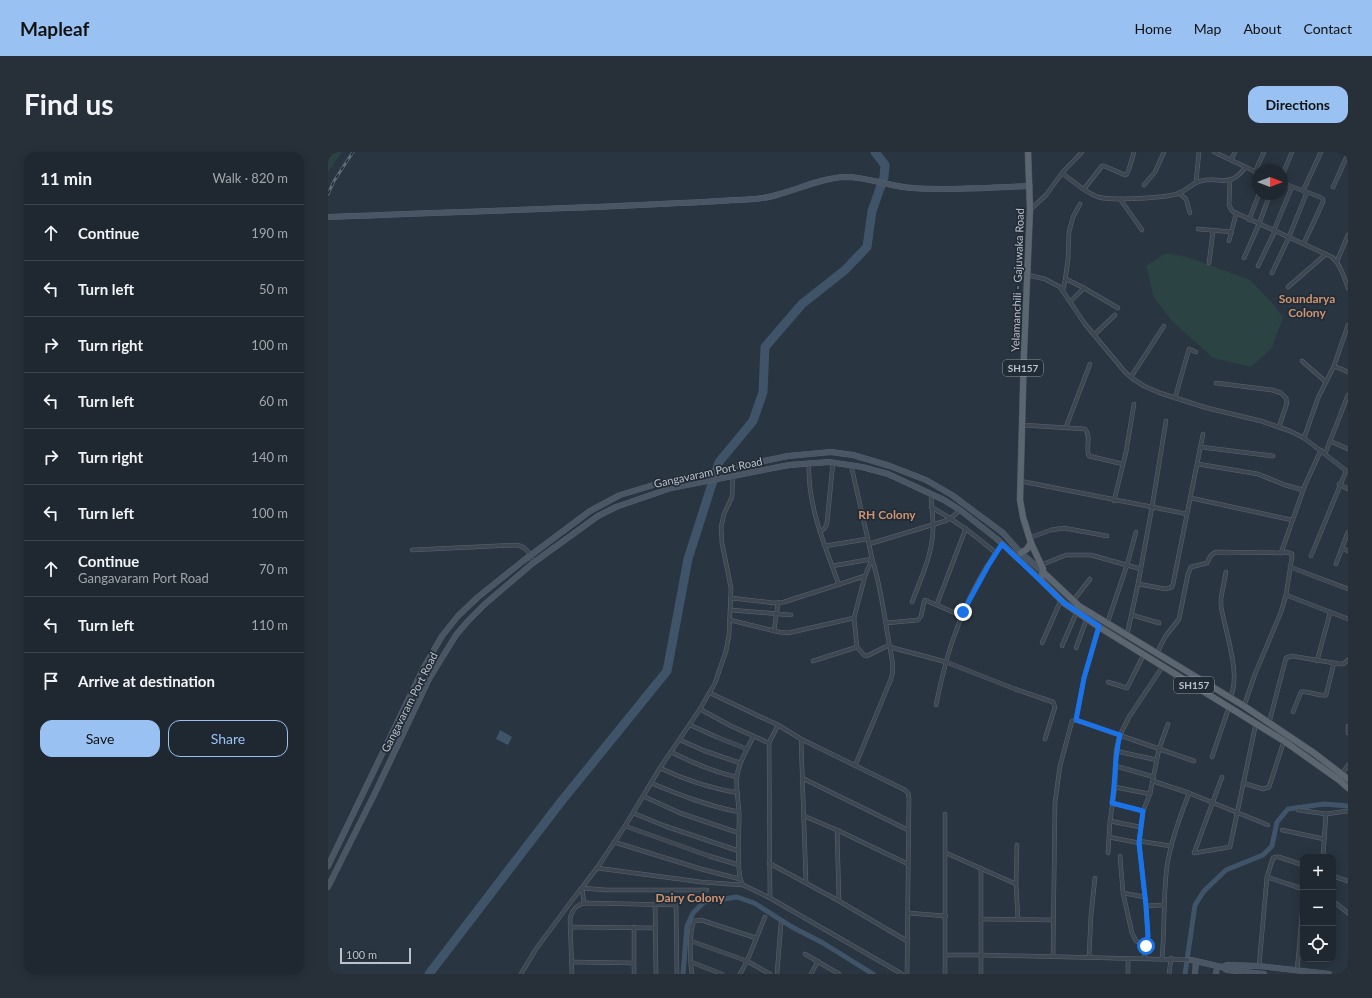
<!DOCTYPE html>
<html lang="en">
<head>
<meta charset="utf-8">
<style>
  :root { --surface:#1f2831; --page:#273039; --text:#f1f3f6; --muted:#a1a6ab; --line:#3c444d; --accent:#99c1f2 }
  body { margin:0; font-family:Lato,sans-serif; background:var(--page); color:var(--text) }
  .controls { position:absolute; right:12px; bottom:12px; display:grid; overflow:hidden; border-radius:8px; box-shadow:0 2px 10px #0003 }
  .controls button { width:36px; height:36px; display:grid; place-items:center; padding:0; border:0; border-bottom:1px solid var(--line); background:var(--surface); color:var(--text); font:20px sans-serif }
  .compass { position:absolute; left:924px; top:12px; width:36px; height:36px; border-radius:50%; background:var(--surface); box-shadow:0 2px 10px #0003; rotate:90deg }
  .scale { position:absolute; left:12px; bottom:10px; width:71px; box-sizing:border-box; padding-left:4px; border:2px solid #bac2cb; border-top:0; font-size:11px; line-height:14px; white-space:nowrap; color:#bac2cb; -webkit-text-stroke:3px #222c37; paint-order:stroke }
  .stop { position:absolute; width:12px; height:12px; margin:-9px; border:3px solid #1a73e8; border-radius:50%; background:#fff }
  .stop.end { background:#1a73e8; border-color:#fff; box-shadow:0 1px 4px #0008 }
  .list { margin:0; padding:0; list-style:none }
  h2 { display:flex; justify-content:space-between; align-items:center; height:52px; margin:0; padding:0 16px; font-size:17px }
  h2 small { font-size:13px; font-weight:400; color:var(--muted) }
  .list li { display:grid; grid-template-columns:26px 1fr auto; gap:12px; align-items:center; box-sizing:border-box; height:56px; padding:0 16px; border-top:1px solid var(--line) }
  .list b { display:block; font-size:15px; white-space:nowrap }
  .list p { margin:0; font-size:13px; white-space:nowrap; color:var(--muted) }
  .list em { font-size:13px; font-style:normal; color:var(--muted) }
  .actions { display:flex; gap:8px; padding:12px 16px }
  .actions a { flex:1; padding:9px 0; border:1px solid var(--accent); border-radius:12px; text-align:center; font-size:14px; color:var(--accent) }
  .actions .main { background:var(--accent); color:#111 }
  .icon { flex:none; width:22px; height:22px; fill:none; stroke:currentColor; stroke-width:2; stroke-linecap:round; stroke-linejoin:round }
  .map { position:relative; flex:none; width:1020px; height:822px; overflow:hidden; border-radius:12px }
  header { display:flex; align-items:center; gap:24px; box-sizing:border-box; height:56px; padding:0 20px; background:var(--accent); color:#111 }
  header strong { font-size:19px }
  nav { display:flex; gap:22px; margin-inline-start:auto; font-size:14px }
  .intro { display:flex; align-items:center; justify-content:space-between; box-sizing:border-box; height:96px; padding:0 24px }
  h1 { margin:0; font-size:28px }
  .button { padding:10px 18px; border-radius:12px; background:var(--accent); color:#111; font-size:14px; font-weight:700 }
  main { display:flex; gap:24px; padding:0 24px }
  aside { flex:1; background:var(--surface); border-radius:12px; box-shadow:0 2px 10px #0003 }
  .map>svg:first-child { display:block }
</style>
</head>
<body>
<header>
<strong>Mapleaf</strong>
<nav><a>Home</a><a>Map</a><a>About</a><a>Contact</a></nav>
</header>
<div class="intro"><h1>Find us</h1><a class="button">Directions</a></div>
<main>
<aside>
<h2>11 min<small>Walk · 820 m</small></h2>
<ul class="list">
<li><svg class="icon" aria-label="ahead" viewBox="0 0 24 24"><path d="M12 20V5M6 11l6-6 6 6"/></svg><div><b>Continue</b></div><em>190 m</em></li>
<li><svg class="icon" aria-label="left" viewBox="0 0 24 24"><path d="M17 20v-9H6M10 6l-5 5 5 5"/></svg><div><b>Turn left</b></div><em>50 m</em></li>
<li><svg class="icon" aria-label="right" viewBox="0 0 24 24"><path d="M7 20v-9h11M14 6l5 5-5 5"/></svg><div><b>Turn right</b></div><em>100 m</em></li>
<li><svg class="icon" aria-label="left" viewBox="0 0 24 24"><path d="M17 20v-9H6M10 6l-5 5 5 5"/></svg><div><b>Turn left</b></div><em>60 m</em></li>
<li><svg class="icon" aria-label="right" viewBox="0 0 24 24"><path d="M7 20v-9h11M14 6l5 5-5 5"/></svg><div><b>Turn right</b></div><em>140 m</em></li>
<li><svg class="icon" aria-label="left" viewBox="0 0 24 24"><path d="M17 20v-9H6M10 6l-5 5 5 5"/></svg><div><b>Turn left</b></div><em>100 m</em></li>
<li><svg class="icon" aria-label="ahead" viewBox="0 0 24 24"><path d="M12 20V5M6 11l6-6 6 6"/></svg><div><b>Continue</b><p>Gangavaram Port Road</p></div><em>70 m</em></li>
<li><svg class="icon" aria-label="left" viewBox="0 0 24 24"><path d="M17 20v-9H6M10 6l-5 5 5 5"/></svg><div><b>Turn left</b></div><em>110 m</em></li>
<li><svg class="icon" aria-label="arrive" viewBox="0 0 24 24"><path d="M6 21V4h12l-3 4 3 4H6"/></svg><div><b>Arrive at destination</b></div></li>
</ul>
<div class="actions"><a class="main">Save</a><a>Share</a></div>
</aside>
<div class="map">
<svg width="1020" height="822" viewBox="0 0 1020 822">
  <rect width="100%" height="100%" fill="#293541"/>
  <g fill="#2c4343">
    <polygon points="0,0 14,0 0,20"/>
    <polygon points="838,101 859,105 922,128 944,151 955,165 944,196 923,215 885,206 845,170 826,146 818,114"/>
  </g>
  <polygon fill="#405469" points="172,578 184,585 180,593 168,587"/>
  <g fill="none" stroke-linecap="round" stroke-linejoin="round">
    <g stroke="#405469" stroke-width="5">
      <polyline points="355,822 359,774 365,761 376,750 409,745 426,751 464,775 495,791 545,822"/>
      <polyline points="857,822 867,753 876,739 898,718 935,703 944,694 949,670 960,657 996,652 1020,654"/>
    </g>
    <polyline stroke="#405469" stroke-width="9" points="101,822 232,651 339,519 360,407 391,310 425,269 435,240 437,195 474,152 517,118 539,95 544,59 556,25 557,13 547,0"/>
    <g stroke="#5b656f" stroke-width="4.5">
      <g id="street">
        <polyline points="886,0 930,21"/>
        <polyline points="903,8 907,0"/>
        <polyline points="927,20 936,0"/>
        <path d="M734,21C745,29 756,40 770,45C784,49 834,46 849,42C858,39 864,31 873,29C894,24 900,37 917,16"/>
        <polyline points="954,24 964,0"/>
        <path d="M902,28L901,53L904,59L1004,105C1013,113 1016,125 1020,136"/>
        <polyline points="868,30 871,0"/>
        <polyline points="954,31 992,45 995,47 995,50 976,91"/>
        <polyline points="816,33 827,20 836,0"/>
        <polyline points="1005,35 1020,2"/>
        <polyline points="756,37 774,14 776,14 797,23 799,22 801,17 806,0"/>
        <polyline points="975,39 993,0"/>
        <polyline points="851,41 858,47 862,61"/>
        <polyline points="792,47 814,78"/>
        <polyline points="703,57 718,43 734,21 754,0"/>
        <polyline points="921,68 931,42"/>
        <polyline points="870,77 904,80"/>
        <polyline points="946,78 964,35"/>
        <polyline points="901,89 908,62"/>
        <polyline points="916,106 931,72 942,42"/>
        <polyline points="1009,109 1020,83"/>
        <polyline points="881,111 885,79"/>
        <polyline points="930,114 947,79"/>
        <polyline points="944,121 961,85 979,40"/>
        <polyline points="700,123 717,127 732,135 757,172 797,220 805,227 816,234 832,241 879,256 933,269 962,279 976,286 1020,320"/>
        <polyline points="738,127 756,136 790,156"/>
        <polyline points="960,135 998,102"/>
        <polyline points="735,138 737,129 740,107 741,80 745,65 752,52"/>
        <polyline points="743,149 756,136"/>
        <polyline points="766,183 787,163"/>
        <polyline points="974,209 998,230"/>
        <polyline points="1006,214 1020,220"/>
        <polyline points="803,225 836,174"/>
        <polyline points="888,231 944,238 953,241 958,246 959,251 951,275"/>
        <polyline points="847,246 861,197 868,200"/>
        <polyline points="838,269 824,355 859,362"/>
        <path d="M694,273L757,277C764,285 757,295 761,304L795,312"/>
        <polyline points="738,275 762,212"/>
        <polyline points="976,286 990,246 1006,214 1020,173"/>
        <polyline points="1002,289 1020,297"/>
        <polyline points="873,295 945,304"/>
        <polyline points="997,302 1020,243"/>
        <path d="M481,311C479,353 497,394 511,433"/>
        <polyline points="870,312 930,322 957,333 975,338"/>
        <polyline points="523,313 541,392"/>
        <polyline points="692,329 824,355 810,432 799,483"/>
        <polyline points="1011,332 1020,337"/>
        <polyline points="863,346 964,368"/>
        <polyline points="786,349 798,300 806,252"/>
        <path d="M603,355C627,368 647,383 668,401"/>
        <polyline points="492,380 497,376 499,371 505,310"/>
        <polyline points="701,386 723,378 736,376 779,384"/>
        <polyline points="497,394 539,387"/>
        <polyline points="1014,396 1020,399"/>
        <path d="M84,398L189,393C199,395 202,402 205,411"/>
        <polyline points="983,404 1018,319"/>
        <polyline points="1008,412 1020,380"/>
        <polyline points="713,413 738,403 763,403 813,417"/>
        <path d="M504,414L544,407C553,434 556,463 561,491C563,502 567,516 563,527L527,614"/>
        <polyline points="962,415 1020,437"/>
        <path d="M898,420L893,446V454C897,480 914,523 902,546"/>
        <polyline points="810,432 838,437 844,435 845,432 875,282"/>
        <polyline points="958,443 1020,467"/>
        <polyline points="403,446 446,451 456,450 537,424"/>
        <polyline points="745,449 762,427"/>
        <path d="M584,450C593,426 606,399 605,373C605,363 603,352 603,342"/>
        <polyline points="609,452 638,376"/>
        <polyline points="403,458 463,463"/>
        <polyline points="804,463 831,471"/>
        <polyline points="526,466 529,495"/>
        <polyline points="402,468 451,480 460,481 526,466 537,424 544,407 541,392 617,369 623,366 632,358"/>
        <polyline points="558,471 590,468 593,464 596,450 597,448 634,464"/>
        <polyline points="779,472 799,413 808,380"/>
        <polyline points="446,479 450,451"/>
        <polyline points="714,491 733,448"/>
        <polyline points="734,494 749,459"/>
        <polyline points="562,495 618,510 687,537 725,550 727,555 717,587"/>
        <polyline points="748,496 759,466"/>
        <polyline points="829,501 837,485 851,467 860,422 863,415 879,411 883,403 888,400 953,401 977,333 993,298"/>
        <polyline points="485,509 529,495 536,503 539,504 561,493"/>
        <polyline points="989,509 1002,461"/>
        <polyline points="780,530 799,536 816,502"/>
        <polyline points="382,541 450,573 473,587 577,638 580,641 581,646 579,822"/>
        <path d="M608,553C613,529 618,505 627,482C638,450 654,419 674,392"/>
        <polyline points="916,554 927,522 953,460 958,443 964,405 964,402 958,400 953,401"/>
        <polyline points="372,557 403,574 441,591"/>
        <path d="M965,560L973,540C981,538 989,545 998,543L1006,511"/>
        <polyline points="748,568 756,526 771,475"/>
        <polyline points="941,571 958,506 964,504 1012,512 1015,512 1020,508"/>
        <polyline points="362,573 391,586 419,597"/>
        <polyline points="1020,574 1020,581"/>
        <path d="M425,585C419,598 410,611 409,625C408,636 410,648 411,659C412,675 407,723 415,733L442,746L574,822"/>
        <polyline points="473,587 478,731"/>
        <polyline points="352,588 377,599 412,611"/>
        <polyline points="788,599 829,608"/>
        <path d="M343,600C365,611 385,620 409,625"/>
        <polyline points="884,605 901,555"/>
        <polyline points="788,614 826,625"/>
        <path d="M332,616C357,628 382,636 410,641"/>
        <polyline points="1014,622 1020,613"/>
        <polyline points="894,625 866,701 902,695 928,571"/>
        <polyline points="474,626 580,678"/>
        <polyline points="825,629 861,641 940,673"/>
        <path d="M323,631C352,643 380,654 411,660"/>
        <polyline points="915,631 935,637 941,635 956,589"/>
        <polyline points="822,642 831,597 840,572"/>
        <polyline points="315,644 352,661 411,681"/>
        <polyline points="784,651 815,659"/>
        <polyline points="970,658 998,662"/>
        <polyline points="305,661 337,674 411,699"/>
        <polyline points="617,662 617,822"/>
        <polyline points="476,664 509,678 580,712"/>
        <polyline points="782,669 812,675"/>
        <polyline points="297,674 381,704 411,713"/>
        <polyline points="509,678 511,749"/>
        <polyline points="954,678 996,687"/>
        <polyline points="781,685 811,691"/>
        <polyline points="811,689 843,694"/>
        <polyline points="286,690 373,717 412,727"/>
        <polyline points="689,693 688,732 690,767"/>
        <polyline points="618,701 688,732"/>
        <polyline points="780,701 782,669 787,635"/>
        <polyline points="792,704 795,741 804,781 808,789 819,794"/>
        <polyline points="995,705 998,662 1020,659"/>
        <polyline points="441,711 511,749 579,789"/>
        <polyline points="269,716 373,730 415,733"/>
        <polyline points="653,717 653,822"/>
        <polyline points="1005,724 1020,729"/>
        <polyline points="939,725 945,706 948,705 951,705 975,713"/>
        <polyline points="795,741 817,745"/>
        <polyline points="442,746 441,591 450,573"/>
        <polyline points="1005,749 1020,761"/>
        <polyline points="256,751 254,736 278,738 379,738"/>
        <polyline points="327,752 328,822"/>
        <polyline points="835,753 818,754 811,691 815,659 822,642 787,635 788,599 792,583 801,565 835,514"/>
        <polyline points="580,761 618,764"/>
        <polyline points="653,767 725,768"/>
        <polyline points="242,775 327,776"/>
        <polyline points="363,789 419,809 442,822"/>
        <polyline points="477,802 511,822"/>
        <polyline points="618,803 653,803 863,808"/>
        <polyline points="725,804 727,650 732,614 744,569 748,568 866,609"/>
        <polyline points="761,805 763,763 767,726"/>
        <polyline points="800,806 800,822"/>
        <polyline points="816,806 820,784 818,754"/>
        <path d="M834,806C837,775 835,745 839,714C843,689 852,665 861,641"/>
        <polyline points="244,810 306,811"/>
        <polyline points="363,810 394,822"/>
        <polyline points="931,814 939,725 975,737"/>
        <polyline points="969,819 975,752"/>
        <polyline points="193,822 208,797 245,747 269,716 297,674 332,616 372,557 387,531 398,499 401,483 403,436 394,391 393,375 396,362 404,345 405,324"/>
        <path d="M244,822L242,767C244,758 248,752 258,751L348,753L349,822"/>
        <polyline points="306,822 306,775"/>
        <path d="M364,822C362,810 361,779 366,769L373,768L428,786"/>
        <polyline points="412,822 419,809 437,765"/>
        <polyline points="449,822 453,771"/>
        <polyline points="483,822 490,809"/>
        <polyline points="841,822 843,806"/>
      </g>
    </g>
    <g stroke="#5b656f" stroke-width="6">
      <g id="secondary">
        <path d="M0,65C142,59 284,56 426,47C458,45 486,26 518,25C541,25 562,35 585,36C624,39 663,35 702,34"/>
        <polyline points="349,327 460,304 503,300 525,303 562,314 598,328 624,343 675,381 693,401 715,420"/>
        <polyline points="0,714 95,517 114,484 130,464 150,445 195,409 262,359 292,343 342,328"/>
        <polyline points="0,735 47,641 101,527 128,483 140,469 157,452 205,411 270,364 288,355 343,336 461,313 501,310 534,315 560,322 616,348 632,358 669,387 713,428"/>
        <polyline points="863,808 894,815 899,818 936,822"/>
        <polyline points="894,815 899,813 931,814 1001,822"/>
        <polyline points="867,822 868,809"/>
        <polyline points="888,822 889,814"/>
      </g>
    </g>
    <g stroke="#47505b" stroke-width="7">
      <g id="primary">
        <polyline points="700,0 702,57 696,200 692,348 695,365 703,391 715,417 713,428 736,451 771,475 956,589 1011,628 1020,636"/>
        <polyline points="693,401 699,397 703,391"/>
        <polyline points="715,420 751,454 916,554 986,601 1020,627"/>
      </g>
    </g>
    <use href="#street" stroke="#3d4751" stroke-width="3.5"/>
    <use href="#secondary" stroke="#4b5664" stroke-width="5.5"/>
    <use href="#primary" stroke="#5b6671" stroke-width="6"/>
    <g stroke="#606b78" stroke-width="3">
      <polyline id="rail" points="0,42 6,29 25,0"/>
    </g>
    <use href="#rail" stroke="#222c37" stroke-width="1.5" stroke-dasharray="4.5" stroke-linecap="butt"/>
  </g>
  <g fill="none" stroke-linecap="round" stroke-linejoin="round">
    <path stroke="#1a73e8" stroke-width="5" d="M635,460L660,414L674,392L736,451L771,474L756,526L748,568L792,583C786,604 788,628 784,651L815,659L811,691L818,754L820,784L818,794"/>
  </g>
  <g text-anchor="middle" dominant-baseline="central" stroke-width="3.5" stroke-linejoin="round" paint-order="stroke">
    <g fill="#222c37" stroke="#8c959f" stroke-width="1">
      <rect x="675" y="208" width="40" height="16" rx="3"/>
      <rect x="846" y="525" width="40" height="16" rx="3"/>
    </g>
    <g font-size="10" font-weight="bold" fill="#bac2cb">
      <text x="695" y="216">SH157</text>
      <text x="866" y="533">SH157</text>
    </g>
    <g font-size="11" fill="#bac2cb" stroke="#222c37">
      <text transform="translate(689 128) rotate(-88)">Yelamanchili - Gajuwaka Road</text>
      <text transform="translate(380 320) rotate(-12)">Gangavaram Port Road</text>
      <text transform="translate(81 550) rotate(-63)">Gangavaram Port Road</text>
    </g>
    <g font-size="12" font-weight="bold" fill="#cf9471" stroke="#222c37">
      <text x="979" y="146">Soundarya<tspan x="979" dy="14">Colony</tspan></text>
      <text x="559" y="362">RH Colony</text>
      <text x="362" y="745">Dairy Colony</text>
    </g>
  </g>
</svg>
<div class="controls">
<button>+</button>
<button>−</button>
<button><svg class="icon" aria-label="locate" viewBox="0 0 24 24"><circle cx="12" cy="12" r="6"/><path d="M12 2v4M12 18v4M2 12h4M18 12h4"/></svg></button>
</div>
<svg class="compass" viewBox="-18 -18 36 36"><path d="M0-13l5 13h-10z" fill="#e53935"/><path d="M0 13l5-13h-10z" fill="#a1a6ab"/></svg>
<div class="scale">100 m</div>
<div class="stop" style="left:818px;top:794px"></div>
<div class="stop end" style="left:635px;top:460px"></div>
</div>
</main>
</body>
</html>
